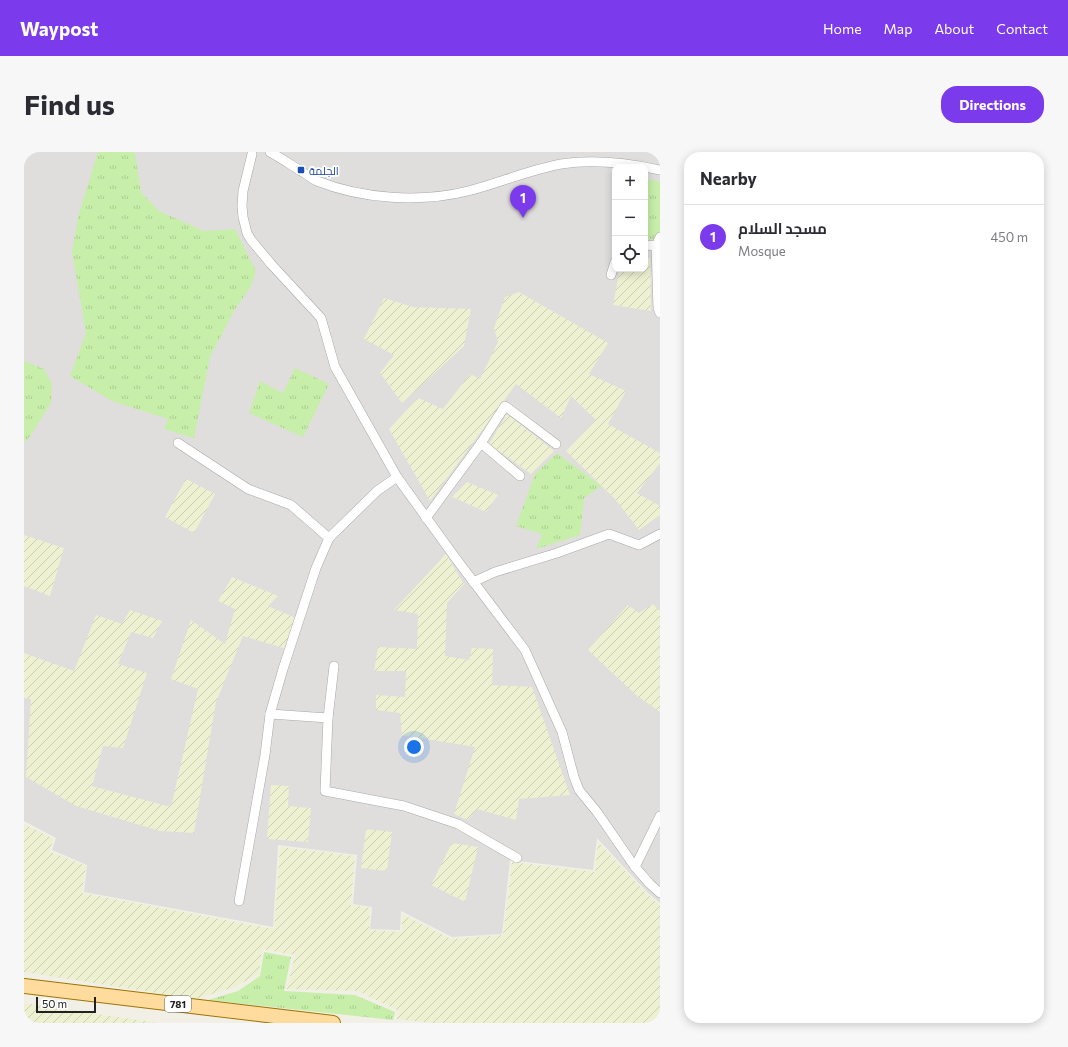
<!DOCTYPE html>
<html lang="en">
<head>
<meta charset="utf-8">
<style>
  :root { --surface:#fff; --page:#f7f7f7; --text:#2b2b33; --muted:#7c7c81; --line:#e1e1e2; --accent:#7c3aed }
  body { margin:0; font-family:Commissioner,Cairo,sans-serif; background:var(--page); color:var(--text) }
  .controls { position:absolute; right:12px; top:12px; display:grid; overflow:hidden; border-radius:8px; box-shadow:0 2px 10px #0003 }
  .controls button { width:36px; height:36px; display:grid; place-items:center; padding:0; border:0; border-bottom:1px solid var(--line); background:var(--surface); color:var(--text); font:20px sans-serif }
  .scale { position:absolute; left:12px; bottom:10px; width:60px; box-sizing:border-box; padding-left:4px; border:2px solid #212121; border-top:0; font-size:11px; line-height:14px; white-space:nowrap; color:#212121; -webkit-text-stroke:3px #fff; paint-order:stroke }
  .you { position:absolute; left:390px; top:595px; width:14px; height:14px; margin:-10px; border:3px solid #fff; border-radius:50%; background:#1a73e8; box-shadow:0 0 0 6px #1a73e833 }
  .badge { display:grid; place-items:center; width:26px; height:26px; border-radius:50%; background:var(--accent); color:#fff; font-size:13px; font-weight:700 }
  .pin { position:absolute; translate:-50% -33px; filter:drop-shadow(0 1px 2px #0008) }
  .pin::after { content:''; position:absolute; top:21px; width:14px; height:12px; background:inherit; clip-path:polygon(0 0,100% 0,50% 100%) }
  .list { margin:0; padding:0; list-style:none }
  h2 { display:flex; justify-content:space-between; align-items:center; height:52px; margin:0; padding:0 16px; font-size:17px }
  h2 small { font-size:13px; font-weight:400; color:var(--muted) }
  .list li { display:grid; grid-template-columns:26px 1fr auto; gap:12px; align-items:center; box-sizing:border-box; height:64px; padding:0 16px; border-top:1px solid var(--line) }
  .list b { display:block; font-size:15px; white-space:nowrap }
  .list p { margin:0; font-size:13px; white-space:nowrap; color:var(--muted) }
  .list em { font-size:13px; font-style:normal; color:var(--muted) }
  .icon { flex:none; width:22px; height:22px; fill:none; stroke:currentColor; stroke-width:2; stroke-linecap:round; stroke-linejoin:round }
  .map { position:relative; flex:none; width:636px; height:871px; overflow:hidden; border-radius:16px }
  header { display:flex; align-items:center; gap:24px; box-sizing:border-box; height:56px; padding:0 20px; background:var(--accent); color:#fff }
  header strong { font-size:19px }
  nav { display:flex; gap:22px; margin-inline-start:auto; font-size:14px }
  .intro { display:flex; align-items:center; justify-content:space-between; box-sizing:border-box; height:96px; padding:0 24px }
  h1 { margin:0; font-size:28px }
  .button { padding:10px 18px; border-radius:16px; background:var(--accent); color:#fff; font-size:14px; font-weight:700 }
  main { display:flex; gap:24px; padding:0 24px }
  aside { flex:1; background:var(--surface); border-radius:16px; box-shadow:0 2px 10px #0003 }
  .map>svg:first-child { display:block }
</style>
</head>
<body>
<header>
<strong>Waypost</strong>
<nav><a>Home</a><a>Map</a><a>About</a><a>Contact</a></nav>
</header>
<div class="intro"><h1>Find us</h1><a class="button">Directions</a></div>
<main>
<div class="map">
<svg width="636" height="871" viewBox="0 0 636 871">
  <defs>
    <pattern id="farmland-furrows" width="10" height="10" patternUnits="userSpaceOnUse"><rect width="10" height="10" fill="#edf1d1"/><path d="M-1 1l2-2M0 10L10 0M9 11l2-2" fill="none" stroke="#cbceb3"/></pattern>
    <pattern id="grass-tufts" width="24" height="20" patternUnits="userSpaceOnUse"><rect width="24" height="20" fill="#c7efa9"/><path d="M3 7l-1-3M5 7V3M7 7l1-3M15 17l-1-3M17 17v-4M19 17l1-3" fill="none" stroke="#abcd91"/></pattern>
  </defs>
  <rect width="100%" height="100%" fill="#f2efe6"/>
  <path fill="#dfdedd" fill-rule="evenodd" d="M0,0H636V751L623,740L573,686L569,718L486,708L478,782L428,785L377,759L376,778L346,777L348,755L329,752L333,703L254,693L249,775L60,740L63,713L28,698L32,686L0,669ZM591,15H621V117H591Z"/>
  <g fill="url(#farmland-furrows)">
    <polygon points="621,105 626,106 627,159 589,153 596,117 621,117"/>
    <polygon points="495,140 584,191 565,222 602,239 584,272 636,301 636,311 613,341 636,354 636,363 615,378 591,347 542,299 572,268 547,244 537,266 492,232 406,349 365,277 394,246 419,257 446,222 456,227 474,190 470,176 481,145"/>
    <polygon points="360,146 389,155 447,157 440,194 378,251 356,221 370,203 340,187"/>
    <polygon points="483,262 530,299 507,322 465,292"/>
    <polygon points="162,327 191,342 170,381 141,365"/>
    <polygon points="443,330 474,343 462,360 428,345"/>
    <polygon points="0,383 40,396 26,444 0,434"/>
    <polygon points="422,402 440,432 423,451 421,504 445,508 448,496 469,497 468,533 508,535 546,643 495,647 492,668 453,657 444,668 430,662 451,595 378,583 376,561 352,558 352,543 381,545 382,519 350,519 354,495 393,497 394,462 370,458"/>
    <polygon points="208,425 254,444 244,454 274,467 263,497 219,484 192,550 170,681 136,679 52,654 2,625 7,547 0,546 0,501 50,519 72,463 98,472 106,458 138,469 129,486 107,480 94,512 123,521 99,596 79,594 68,634 147,655 174,537 147,527 167,468 201,492 211,457 194,449"/>
    <polygon points="629,452 636,459 636,560 612,543 564,498 604,453 615,461"/>
    <polygon points="247,633 265,634 264,654 287,656 284,690 243,687"/>
    <polygon points="0,672 30,687 25,699 62,714 58,741 250,777 256,695 331,704 327,753 346,756 345,778 378,780 378,762 427,787 479,783 488,710 571,720 574,690 622,741 636,753 636,871 407,871 373,867 375,859 334,839 263,837 271,803 238,797 235,821 211,835 171,847 0,820"/>
    <polygon points="342,677 368,680 363,719 337,716"/>
    <polygon points="428,691 454,695 441,750 407,733"/>
    <polygon points="0,851 133,871 0,871"/>
  </g>
  <g fill="url(#grass-tufts)">
    <polygon points="74,0 108,0 111,1 117,40 135,59 180,79 211,77 232,119 226,136 211,157 186,205 170,286 140,277 144,267 88,249 46,224 62,181 48,100 54,65"/>
    <polygon points="625,27 636,30 636,88 621,87 621,43"/>
    <polygon points="0,209 20,217 28,232 27,251 3,289 0,288"/>
    <polygon points="271,216 305,232 279,285 225,261 236,229 259,241"/>
    <polygon points="533,301 577,334 560,346 556,383 512,397 518,382 492,374 511,322"/>
    <polygon points="240,800 267,805 260,839 331,843 371,860 369,868 184,848 214,839 236,824"/>
  </g>
  <g fill="none" stroke-linecap="round" stroke-linejoin="round">
    <g stroke="#a8a8a8" stroke-width="10">
      <g id="street">
        <path d="M246,0C257,6 267,13 277,19C282,22 287,26 293,29C338,47 396,51 444,39C475,31 505,18 537,12C569,7 604,11 636,18"/>
        <polyline points="228,2 219,39 218,54 219,65 223,81 227,88 247,112 297,166 311,215 373,325 430,404 501,498 538,580 550,625 555,638 573,660 611,715 626,732 636,741"/>
        <polyline points="636,85 632,94 634,156 636,161"/>
        <polyline points="621,93 636,94"/>
        <polyline points="587,123 591,110"/>
        <polyline points="154,291 224,337 267,353 305,386"/>
        <polyline points="457,291 496,324"/>
        <polyline points="402,366 457,291 481,254 532,292"/>
        <polyline points="449,430 471,420 533,401 585,382 615,393 636,382"/>
        <polyline points="310,514 304,566 301,639 380,654 434,672 493,706"/>
        <polyline points="246,562 304,566"/>
        <polyline points="611,715 636,664"/>
        <polyline points="215,749 241,603 246,562 259,517 292,416 305,386 353,339 373,325"/>
      </g>
    </g>
    <g stroke="#9d7400" stroke-width="16">
      <polyline id="primary" points="0,834 309,871"/>
    </g>
    <use href="#street" stroke="#fff" stroke-width="9"/>
    <use href="#primary" stroke="#ffdc9e" stroke-width="14"/>
  </g>
  <rect fill="#1a4fb4" stroke="#fff" stroke-width="1.5" x="273" y="14" width="8" height="8" rx="2"/>
  <g text-anchor="middle" dominant-baseline="central" stroke-width="3.5" stroke-linejoin="round" paint-order="stroke">
    <rect fill="#fff" stroke="#646464" stroke-width="1" x="141" y="844" width="26" height="16" rx="3"/>
    <g font-size="10" font-weight="bold" fill="#212121">
      <text x="154" y="852">781</text>
    </g>
    <g font-size="11" fill="#164399" stroke="#fff" text-anchor="start">
      <text x="285" y="18">الجلمة</text>
    </g>
  </g>
</svg>
<div class="controls">
<button>+</button>
<button>−</button>
<button><svg class="icon" aria-label="locate" viewBox="0 0 24 24"><circle cx="12" cy="12" r="6"/><path d="M12 2v4M12 18v4M2 12h4M18 12h4"/></svg></button>
</div>
<div class="scale">50 m</div>
<div class="you"></div>
<div class="pin badge" style="left:499px;top:66px">1</div>
</div>
<aside>
<h2>Nearby<small></small></h2>
<ul class="list">
<li><span class="badge">1</span><div><b>مسجد السلام</b><p>Mosque</p></div><em>450 m</em></li>
</ul>
</aside>
</main>
</body>
</html>
